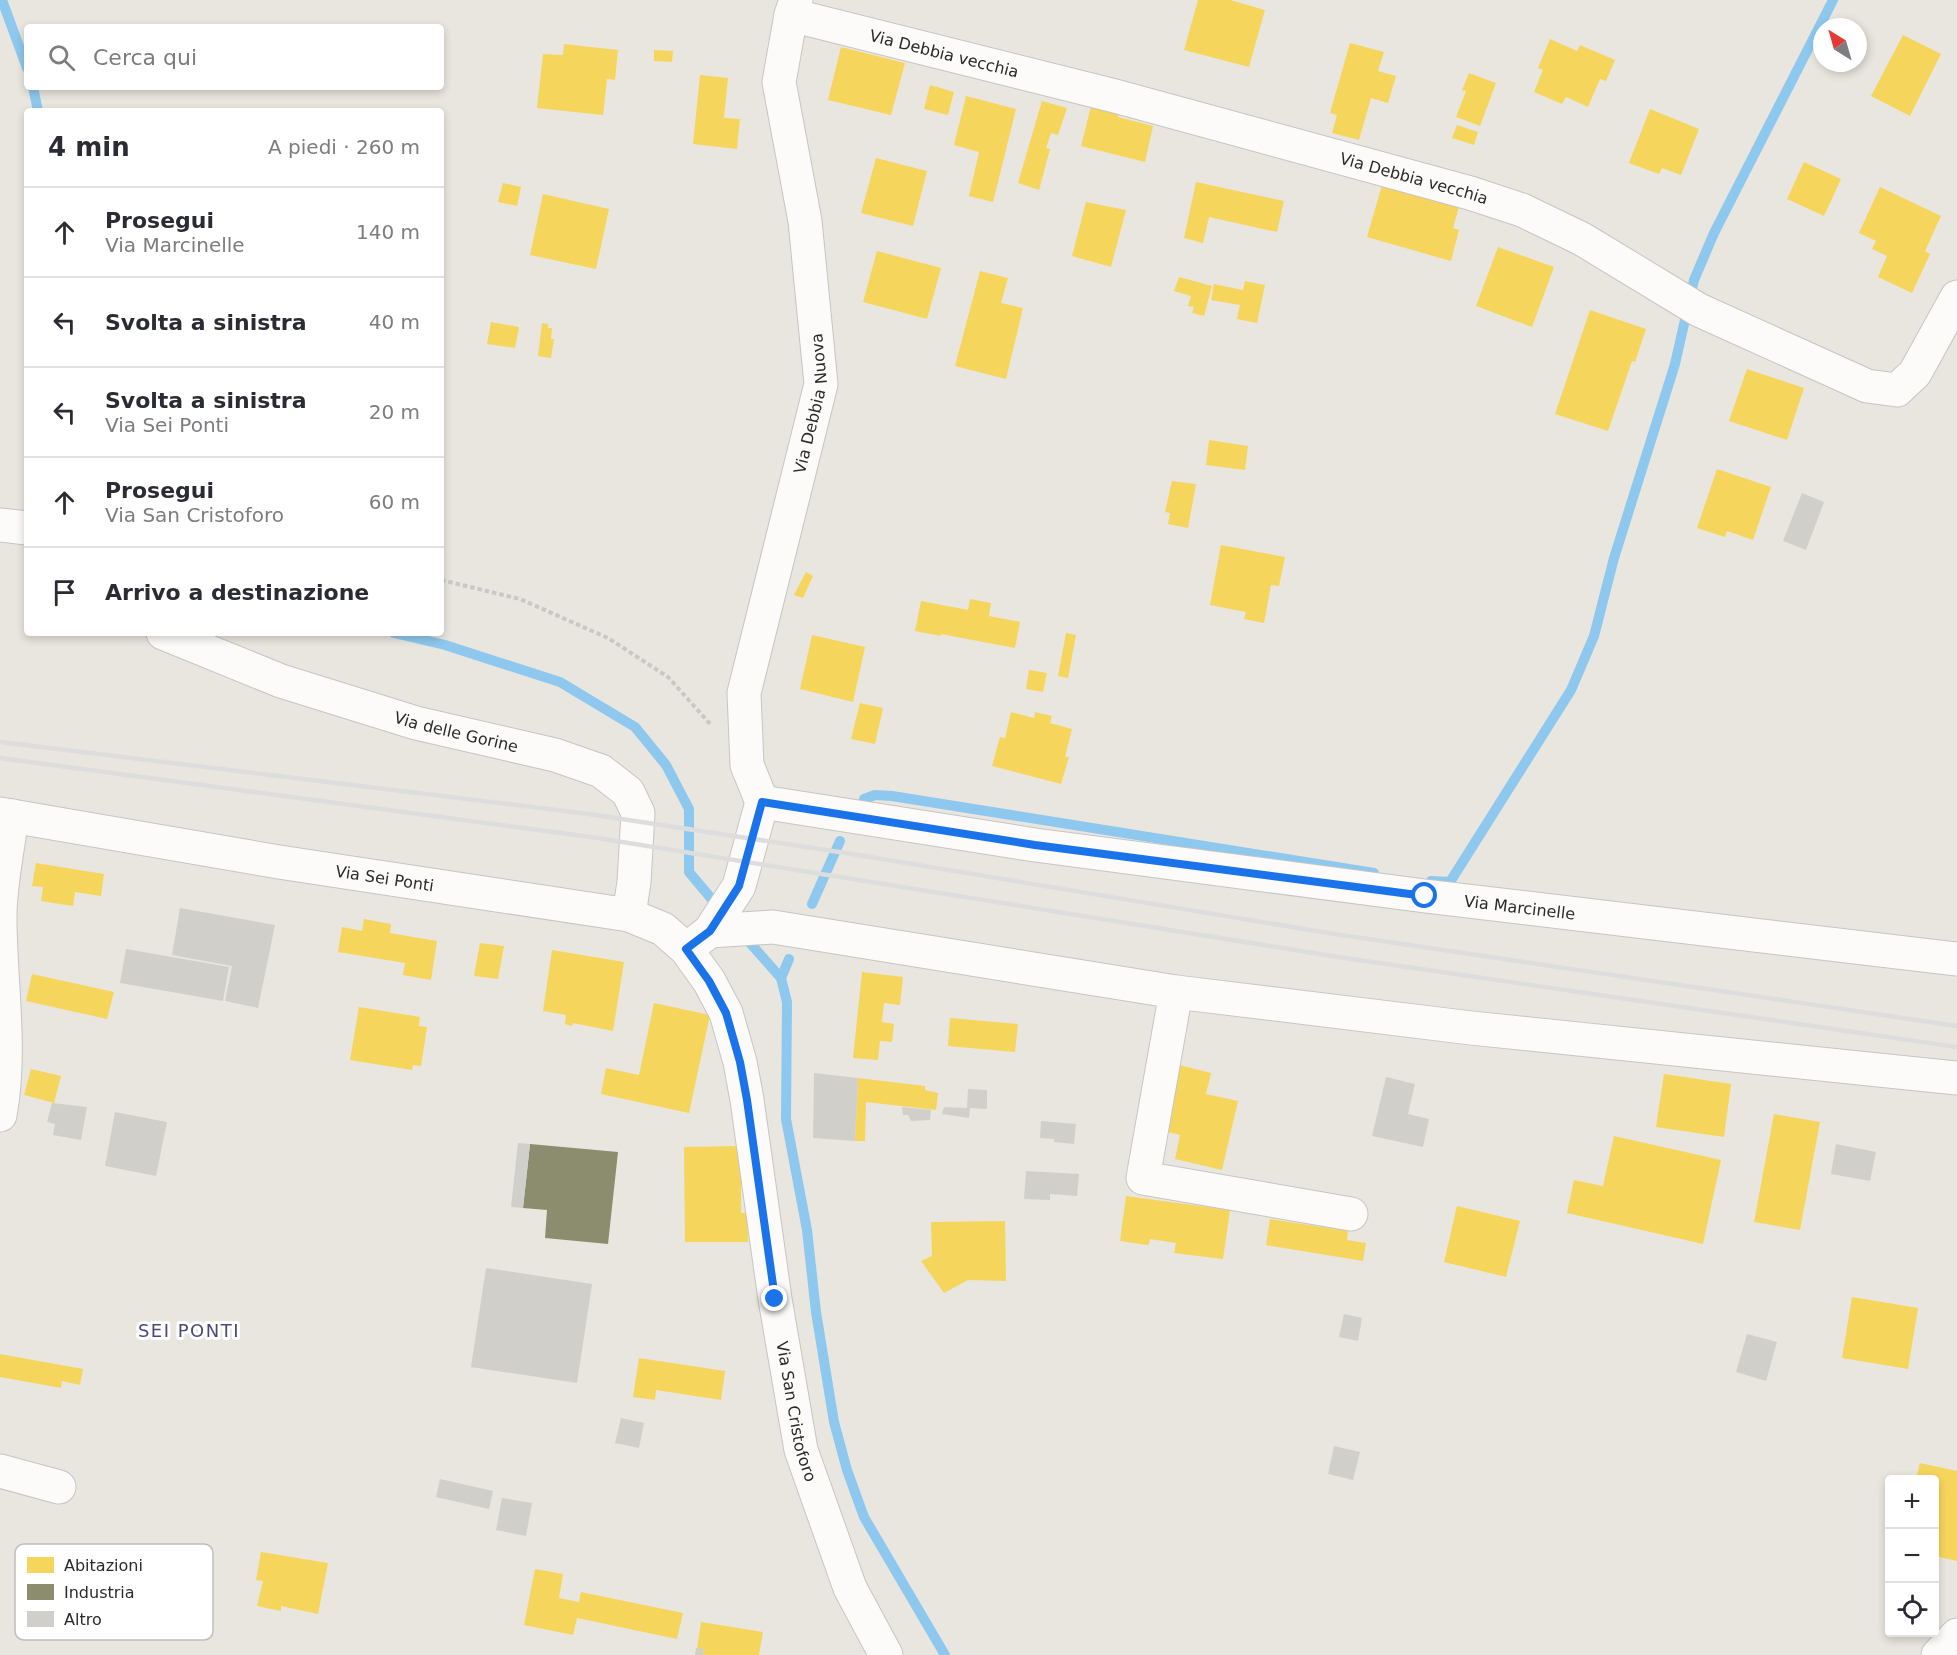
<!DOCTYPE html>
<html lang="it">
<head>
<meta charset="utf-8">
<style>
  :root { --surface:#fff; --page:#f2f2f3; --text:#2b2b33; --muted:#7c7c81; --line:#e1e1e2 }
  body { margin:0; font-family:"DejaVu Sans",sans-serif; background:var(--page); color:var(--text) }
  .controls { position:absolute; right:18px; bottom:18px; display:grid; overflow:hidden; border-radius:6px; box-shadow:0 3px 9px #0003 }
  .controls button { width:54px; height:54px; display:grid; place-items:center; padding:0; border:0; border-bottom:2px solid var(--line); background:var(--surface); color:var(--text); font:30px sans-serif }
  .compass { position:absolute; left:1813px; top:18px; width:54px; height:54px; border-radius:50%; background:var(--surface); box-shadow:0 3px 9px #0003; rotate:323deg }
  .stop { position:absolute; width:18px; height:18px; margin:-14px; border:4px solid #1a73e8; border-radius:50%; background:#fff }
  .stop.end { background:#1a73e8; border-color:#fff; box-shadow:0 2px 6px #0008 }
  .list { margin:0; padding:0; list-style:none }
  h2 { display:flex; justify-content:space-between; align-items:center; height:78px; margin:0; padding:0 24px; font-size:26px }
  h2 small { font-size:20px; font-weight:400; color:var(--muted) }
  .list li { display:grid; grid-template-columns:39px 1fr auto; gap:18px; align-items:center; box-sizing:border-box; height:90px; padding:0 24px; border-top:2px solid var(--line) }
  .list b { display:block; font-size:22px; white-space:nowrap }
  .list p { margin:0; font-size:20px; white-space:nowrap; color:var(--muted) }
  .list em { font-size:20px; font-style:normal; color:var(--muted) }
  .icon { flex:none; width:33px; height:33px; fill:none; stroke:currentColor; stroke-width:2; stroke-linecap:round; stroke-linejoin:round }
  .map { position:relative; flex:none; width:1957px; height:1655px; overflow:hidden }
  .search { position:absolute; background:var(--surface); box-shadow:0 3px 9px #0003; left:24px; top:24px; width:420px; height:66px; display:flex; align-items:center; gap:15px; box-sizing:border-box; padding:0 21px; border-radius:6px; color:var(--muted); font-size:22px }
  .panel { position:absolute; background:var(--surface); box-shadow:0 3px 9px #0003; left:24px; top:108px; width:420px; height:528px; border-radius:6px }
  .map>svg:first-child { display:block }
</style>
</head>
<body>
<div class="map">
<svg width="1957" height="1655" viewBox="0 0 1957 1655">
  <rect width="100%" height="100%" fill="#e9e6df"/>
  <g fill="#f6d55c">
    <polygon points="1198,0 1230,0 1265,10 1249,67 1184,50"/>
    <polygon points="1903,35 1941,54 1910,116 1871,96"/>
    <polygon points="1550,39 1577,51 1580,45 1615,60 1606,81 1600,79 1588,107 1566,97 1562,104 1534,92 1543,70 1538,68"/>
    <polygon points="1350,43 1384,52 1378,71 1396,76 1388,103 1371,98 1359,140 1332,133 1337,115 1330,113"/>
    <polygon points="564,44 618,50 615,80 607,79 603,115 537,108 543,54 563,55"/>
    <polygon points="841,47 905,63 891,115 828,100"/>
    <polygon points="654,50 673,51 672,62 654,61"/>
    <polygon points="1469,73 1496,83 1480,126 1456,117 1466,91 1462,90"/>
    <polygon points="700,75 728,78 724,118 740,119 737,149 693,144"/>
    <polygon points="930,85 954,92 948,115 924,109"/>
    <polygon points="966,96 1016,109 993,202 969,196 979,152 954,145"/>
    <polygon points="1042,101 1067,108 1058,135 1051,133 1046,148 1050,149 1039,190 1018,183"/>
    <polygon points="1092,102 1120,109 1118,117 1153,126 1145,162 1081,146"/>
    <polygon points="1650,109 1699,129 1681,175 1662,168 1659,174 1629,163"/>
    <polygon points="1457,125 1478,132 1474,145 1452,138"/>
    <polygon points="876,158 927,171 913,226 861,213"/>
    <polygon points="1804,162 1841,179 1824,216 1787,199"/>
    <polygon points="1196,182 1284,201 1277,232 1209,217 1203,243 1184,238"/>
    <polygon points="503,183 521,187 517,206 498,202"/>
    <polygon points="1382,185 1459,207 1453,228 1459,230 1451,261 1367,237"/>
    <polygon points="1880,187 1941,216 1925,251 1930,254 1912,293 1878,277 1887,256 1872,249 1876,241 1859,233"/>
    <polygon points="543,194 609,209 596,269 530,255"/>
    <polygon points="1086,202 1126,210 1111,267 1072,256"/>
    <polygon points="1498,247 1554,267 1532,327 1476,306"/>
    <polygon points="877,251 941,268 927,319 863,302"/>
    <polygon points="980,271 1008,278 1001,303 1023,308 1006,379 955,366"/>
    <polygon points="1179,277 1212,286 1204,316 1192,313 1194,307 1188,306 1191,296 1174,291"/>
    <polygon points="1245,281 1265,285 1257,323 1237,319 1240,305 1211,300 1214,284 1243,290"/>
    <polygon points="1590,310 1646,329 1635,362 1632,361 1608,431 1555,414"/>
    <polygon points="491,322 519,327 515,348 487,344"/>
    <polygon points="542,323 548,324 548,328 552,328 551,339 554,339 551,358 538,356"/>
    <polygon points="1747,369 1804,388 1787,440 1729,421"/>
    <polygon points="1209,440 1248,446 1245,470 1206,465"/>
    <polygon points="1717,469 1771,487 1753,540 1727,531 1725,537 1697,528"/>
    <polygon points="1172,481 1196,484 1188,528 1168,524 1170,513 1165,512"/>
    <polygon points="1221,545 1285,557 1279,586 1271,585 1264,623 1244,619 1246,612 1210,605"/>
    <polygon points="806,572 813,576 803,598 794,595"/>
    <polygon points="970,599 991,603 989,616 1020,622 1015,648 941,634 941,636 915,631 921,601 968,610"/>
    <polygon points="1066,633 1076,635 1068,678 1058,676"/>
    <polygon points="812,635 865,647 853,702 800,689"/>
    <polygon points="1029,670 1047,673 1043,692 1026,689"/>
    <polygon points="860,703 883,708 875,744 851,739"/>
    <polygon points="1011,712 1034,718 1035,712 1052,716 1050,723 1072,729 1065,757 1069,757 1061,784 992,766 1000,737 1005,738"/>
    <polygon points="36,863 104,874 101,896 75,892 73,906 41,901 43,887 32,886"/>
    <polygon points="364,919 391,924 390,933 437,941 431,980 403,975 405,963 338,952 342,927 362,931"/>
    <polygon points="480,943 504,946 498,979 474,976"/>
    <polygon points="552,950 624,962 613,1031 573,1023 572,1026 565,1024 566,1015 543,1011"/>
    <polygon points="862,972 903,977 900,1005 884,1003 882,1022 894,1024 892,1042 880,1041 878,1060 853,1058"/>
    <polygon points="32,974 114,992 107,1019 26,1001"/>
    <polygon points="654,1003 710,1015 689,1113 601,1094 606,1068 639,1075"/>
    <polygon points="359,1007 420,1017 419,1026 427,1027 421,1066 413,1065 412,1070 350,1060"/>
    <polygon points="950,1018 1018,1024 1015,1052 948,1046"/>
    <polygon points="1171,1063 1211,1073 1206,1094 1238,1101 1222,1170 1175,1159 1180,1135 1155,1129"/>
    <polygon points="31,1069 61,1076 54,1103 24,1095"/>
    <polygon points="1664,1074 1731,1084 1724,1137 1656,1127"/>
    <polygon points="858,1078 925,1086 925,1090 938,1093 936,1110 866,1102 865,1141 855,1141"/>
    <polygon points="1774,1114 1820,1122 1800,1230 1754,1222"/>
    <polygon points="1614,1136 1721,1160 1703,1244 1567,1213 1574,1180 1603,1186"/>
    <polygon points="741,1146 741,1213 747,1213 748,1242 685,1242 684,1147"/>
    <polygon points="1126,1196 1230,1210 1223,1259 1174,1253 1176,1243 1150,1239 1149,1244 1147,1245 1120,1241"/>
    <polygon points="1457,1206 1520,1221 1506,1277 1444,1262"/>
    <polygon points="1270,1219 1348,1231 1347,1240 1366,1243 1363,1261 1266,1245"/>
    <polygon points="1005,1221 1006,1281 968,1280 944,1293 921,1261 932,1256 931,1222"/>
    <polygon points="1852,1297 1918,1308 1908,1369 1842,1358"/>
    <polygon points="0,1354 83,1369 80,1385 62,1381 61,1388 0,1377"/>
    <polygon points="639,1358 725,1371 721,1400 656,1390 655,1400 633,1397"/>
    <polygon points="1920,1463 1957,1471 1957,1561 1935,1556 1935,1479 1916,1479"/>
    <polygon points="261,1552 328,1563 318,1614 281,1606 281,1611 257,1606 263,1581 256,1580"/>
    <polygon points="535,1569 563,1574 559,1598 579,1602 581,1592 683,1613 677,1639 577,1618 573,1635 524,1625"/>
    <polygon points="701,1622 763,1632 759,1655 703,1655 704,1649 697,1649"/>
  </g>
  <polygon fill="#8c8c6e" points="530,1144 618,1152 608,1244 545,1238 547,1210 523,1208"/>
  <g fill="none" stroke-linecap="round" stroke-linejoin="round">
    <g stroke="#8ec8ee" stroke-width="10">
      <polyline points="2,0 27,68"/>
      <polyline points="33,87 38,111"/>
      <polyline points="394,633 445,645 560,682 635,727 666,765 689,809 689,872 720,909"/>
      <polyline points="864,799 875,795 892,796 1374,873"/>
      <polyline points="1431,881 1450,882 1571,690 1594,636 1614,558 1675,364 1694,280 1714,233 1833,0"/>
      <polyline points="812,904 840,841"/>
      <polyline points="742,934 781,978 787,1002 786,1119 807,1230 816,1312 834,1422 847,1470 864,1517 945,1655"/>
      <polyline points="781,978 789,959"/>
    </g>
  </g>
  <g fill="#d1cfca">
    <polygon points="1802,493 1824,502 1806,550 1783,541"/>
    <polygon points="180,908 275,925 258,1008 225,1001 232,966 172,955"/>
    <polygon points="126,949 229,967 223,1001 120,983"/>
    <polygon points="814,1073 858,1078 855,1141 813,1138"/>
    <polygon points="1386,1077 1415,1084 1408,1114 1429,1119 1423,1147 1372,1136"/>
    <polygon points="968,1089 987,1090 987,1109 970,1108 969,1118 942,1114 944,1107 967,1108"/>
    <polygon points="52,1103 87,1107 81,1140 53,1135 55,1124 47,1122"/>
    <polygon points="902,1107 931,1110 930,1120 911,1121 908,1115 903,1115"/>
    <polygon points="115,1112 167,1122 156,1176 105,1166"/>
    <polygon points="1041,1121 1076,1124 1074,1144 1054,1142 1054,1139 1040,1138"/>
    <polygon points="518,1143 530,1144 523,1208 511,1207"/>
    <polygon points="1836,1144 1876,1152 1870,1181 1831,1174"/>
    <polygon points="1026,1171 1079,1174 1077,1196 1050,1194 1050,1200 1024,1199"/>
    <polygon points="486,1268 592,1284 577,1383 471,1367"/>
    <polygon points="1344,1314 1362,1318 1358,1341 1339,1337"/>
    <polygon points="1747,1334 1777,1342 1766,1381 1736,1372"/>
    <polygon points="621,1418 644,1423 639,1448 615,1443"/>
    <polygon points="1334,1446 1360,1452 1353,1480 1328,1474"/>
    <polygon points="440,1479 493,1491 489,1509 436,1497"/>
    <polygon points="502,1498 532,1503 526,1536 496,1530"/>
    <polygon points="696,1648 704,1649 703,1655 695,1655"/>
  </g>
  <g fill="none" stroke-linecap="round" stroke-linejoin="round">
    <g stroke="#c6c5c5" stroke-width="35">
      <g id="minor">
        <path id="s1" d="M791,15L1115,96L1470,193L1522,210L1582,239L1699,310L1867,386L1897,390L1915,373L1957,297"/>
        <polyline points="0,525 27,528"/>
        <path id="s2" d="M163,633L281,681L416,723L555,755L601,771L628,792L638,813L634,882L629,915"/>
        <path id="s3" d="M762,802L1035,845L1425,896L1957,959"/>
        <path id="s4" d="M762,802L747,765L744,693L821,384L805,221L779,82L791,15L796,0"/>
        <path id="s5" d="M0,814L279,862L629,915L663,929L686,949L709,981L726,1013L740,1062L747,1100L775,1299L801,1450L850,1588L886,1655"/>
        <polyline points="710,931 773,927 1176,992 1471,1028 1957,1078"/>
        <polyline points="697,941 710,931 739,886 762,802"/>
        <polyline points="1176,992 1143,1178 1351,1214"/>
        <path d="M0,1115C12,1050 0,982 0,917C0,883 8,849 12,816"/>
        <polyline points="0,1471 59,1487"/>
        <polyline points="1938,1655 1957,1635"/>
      </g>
    </g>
    <polyline stroke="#c8c8c7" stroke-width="4" stroke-dasharray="4.5 3" stroke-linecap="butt" points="441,580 520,599 608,638 668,677 712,726"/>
    <use href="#minor" stroke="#fcfbfa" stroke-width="33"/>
    <g stroke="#ddddde" stroke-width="4.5">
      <polyline points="0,742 589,814 852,854 1328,933 1957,1026"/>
      <polyline points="0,758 591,837 1338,957 1957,1047"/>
    </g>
  </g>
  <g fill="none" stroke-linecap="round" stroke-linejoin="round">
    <polyline stroke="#1a73e8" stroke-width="8" points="775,1299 747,1100 740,1062 726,1013 709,981 686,949 710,931 739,886 762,802 1035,845 1425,896"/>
  </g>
  <g text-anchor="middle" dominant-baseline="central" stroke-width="6" stroke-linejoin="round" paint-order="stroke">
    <g font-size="16" fill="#2a2a2a" stroke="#fff">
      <text stroke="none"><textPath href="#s1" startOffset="158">Via Debbia vecchia</textPath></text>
      <text stroke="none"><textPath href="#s1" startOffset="644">Via Debbia vecchia</textPath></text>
      <text stroke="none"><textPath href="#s4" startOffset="410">Via Debbia Nuova</textPath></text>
      <text stroke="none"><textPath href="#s2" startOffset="310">Via delle Gorine</textPath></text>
      <text stroke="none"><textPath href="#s5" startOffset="390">Via Sei Ponti</textPath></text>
      <text stroke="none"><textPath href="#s3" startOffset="765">Via Marcinelle</textPath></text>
      <text stroke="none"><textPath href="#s5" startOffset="1185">Via San Cristoforo</textPath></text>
    </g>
    <g font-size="18" letter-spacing="1.5" fill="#484a7d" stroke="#fff">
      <text x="189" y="1330">SEI PONTI</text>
    </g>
  </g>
  <rect x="15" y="1544" width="198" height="96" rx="9" fill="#fff" stroke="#bfbfbf" stroke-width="1.5"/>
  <rect x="27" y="1557" width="27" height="16" fill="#f6d55c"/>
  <rect x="27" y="1584" width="27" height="16" fill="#8c8c6e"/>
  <rect x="27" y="1611" width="27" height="16" fill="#d1cfca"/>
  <g font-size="16" fill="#2a2a2a">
    <text x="64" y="1571">Abitazioni</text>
    <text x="64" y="1598">Industria</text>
    <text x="64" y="1625">Altro</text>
  </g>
</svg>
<div class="controls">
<button>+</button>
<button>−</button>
<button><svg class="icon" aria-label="locate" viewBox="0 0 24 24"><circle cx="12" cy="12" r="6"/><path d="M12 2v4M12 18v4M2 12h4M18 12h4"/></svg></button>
</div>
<svg class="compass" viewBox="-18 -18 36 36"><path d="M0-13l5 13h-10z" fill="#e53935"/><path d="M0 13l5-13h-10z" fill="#7c7c81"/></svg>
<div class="stop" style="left:1425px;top:896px"></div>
<div class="stop end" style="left:775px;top:1299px"></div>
<div class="search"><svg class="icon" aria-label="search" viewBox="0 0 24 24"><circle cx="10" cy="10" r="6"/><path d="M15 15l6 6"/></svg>Cerca qui</div>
<section class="panel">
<h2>4 min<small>A piedi · 260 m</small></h2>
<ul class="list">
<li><svg class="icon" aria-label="ahead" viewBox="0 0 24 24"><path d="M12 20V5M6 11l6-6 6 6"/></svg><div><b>Prosegui</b><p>Via Marcinelle</p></div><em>140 m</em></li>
<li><svg class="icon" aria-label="left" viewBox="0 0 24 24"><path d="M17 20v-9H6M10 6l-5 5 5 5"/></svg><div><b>Svolta a sinistra</b></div><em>40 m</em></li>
<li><svg class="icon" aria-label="left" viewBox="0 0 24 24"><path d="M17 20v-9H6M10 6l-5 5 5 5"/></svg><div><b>Svolta a sinistra</b><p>Via Sei Ponti</p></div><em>20 m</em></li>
<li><svg class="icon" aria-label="ahead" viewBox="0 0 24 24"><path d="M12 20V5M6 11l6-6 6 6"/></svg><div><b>Prosegui</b><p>Via San Cristoforo</p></div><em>60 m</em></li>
<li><svg class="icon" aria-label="arrive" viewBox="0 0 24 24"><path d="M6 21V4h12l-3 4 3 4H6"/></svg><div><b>Arrivo a destinazione</b></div></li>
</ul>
</section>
</div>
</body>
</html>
